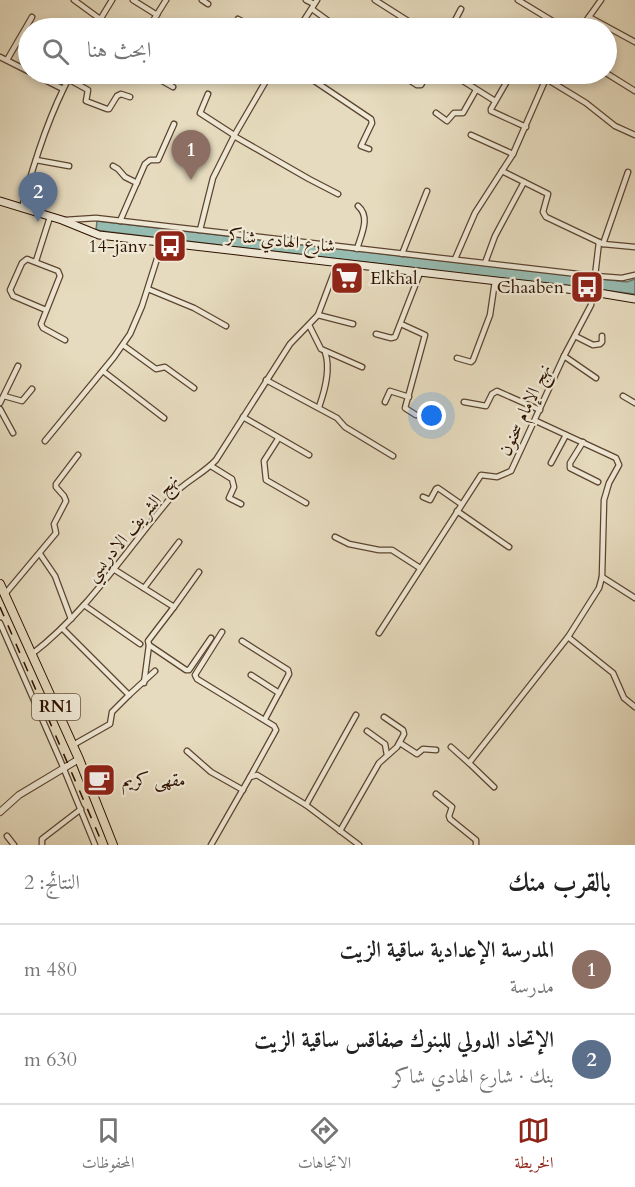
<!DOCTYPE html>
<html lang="ar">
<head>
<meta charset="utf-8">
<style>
  :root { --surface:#fff; --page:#f2f2f2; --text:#222; --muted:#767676; --line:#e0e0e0; --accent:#8f2418 }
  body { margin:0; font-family:Cardo,Amiri,serif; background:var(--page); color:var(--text); direction:rtl }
  .you { position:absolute; left:432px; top:416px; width:21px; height:21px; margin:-15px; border:4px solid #fff; border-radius:50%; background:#1a73e8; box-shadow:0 0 0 9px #1a73e833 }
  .badge { display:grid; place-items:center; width:39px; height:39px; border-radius:50%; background:var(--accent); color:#fff; font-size:20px; font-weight:700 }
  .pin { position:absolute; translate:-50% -50px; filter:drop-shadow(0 2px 3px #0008) }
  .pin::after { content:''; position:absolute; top:32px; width:21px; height:18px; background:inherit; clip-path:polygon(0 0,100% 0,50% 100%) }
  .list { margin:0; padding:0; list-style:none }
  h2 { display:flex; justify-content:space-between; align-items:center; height:78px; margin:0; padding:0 24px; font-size:26px }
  h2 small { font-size:20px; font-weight:400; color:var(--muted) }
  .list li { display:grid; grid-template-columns:39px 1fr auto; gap:18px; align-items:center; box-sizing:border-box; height:90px; padding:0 24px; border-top:2px solid var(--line) }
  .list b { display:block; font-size:22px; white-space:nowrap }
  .list p { margin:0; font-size:20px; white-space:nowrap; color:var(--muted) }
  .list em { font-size:20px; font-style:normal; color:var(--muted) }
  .icon { flex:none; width:33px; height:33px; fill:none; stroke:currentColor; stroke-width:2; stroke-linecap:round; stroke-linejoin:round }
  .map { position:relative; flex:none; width:635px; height:845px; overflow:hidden; direction:ltr }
  .search { position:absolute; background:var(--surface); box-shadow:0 3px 9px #0003; left:18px; right:18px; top:18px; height:66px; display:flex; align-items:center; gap:15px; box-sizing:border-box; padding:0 21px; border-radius:33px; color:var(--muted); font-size:22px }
  .sheet { height:258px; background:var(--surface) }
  nav { display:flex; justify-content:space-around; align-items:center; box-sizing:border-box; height:84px; border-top:2px solid var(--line); background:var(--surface); font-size:16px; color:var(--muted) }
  nav a { display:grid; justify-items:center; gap:3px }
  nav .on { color:var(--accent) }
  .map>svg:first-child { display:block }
</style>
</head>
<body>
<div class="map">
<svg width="635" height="845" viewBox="0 0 635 845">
  <rect width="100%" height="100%" fill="#e6dbbe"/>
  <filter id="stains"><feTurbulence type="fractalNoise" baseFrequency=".00333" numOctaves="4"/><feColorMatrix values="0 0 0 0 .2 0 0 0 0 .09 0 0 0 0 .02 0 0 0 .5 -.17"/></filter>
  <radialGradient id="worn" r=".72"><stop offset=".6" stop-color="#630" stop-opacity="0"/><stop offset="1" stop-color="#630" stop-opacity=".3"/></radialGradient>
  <polygon fill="#96bbb1" stroke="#6c776a" stroke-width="1.5" points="97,221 627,282 635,279 635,294 110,232 96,230"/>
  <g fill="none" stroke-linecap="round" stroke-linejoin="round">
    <g stroke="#5b4430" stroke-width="7">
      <g id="minor">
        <polyline points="74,0 100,19"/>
        <polyline points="133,0 157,15"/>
        <polyline points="202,0 208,4"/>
        <polyline points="306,0 314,4"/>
        <polyline points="375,0 419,28"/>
        <polyline points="518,0 564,28"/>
        <polyline points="312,9 338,28"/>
        <polyline points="589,17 635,42"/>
        <polyline points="238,19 255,28"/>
        <polyline points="95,28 112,0"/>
        <polyline points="151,28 151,24 166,0"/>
        <polyline points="299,28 317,0"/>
        <polyline points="451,28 461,9"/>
        <polyline points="581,28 601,0"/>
        <polyline points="0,57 28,71"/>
        <polyline points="7,60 32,17"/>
        <polyline points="606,73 635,91"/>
        <polyline points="33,74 63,89"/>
        <polyline points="150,74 173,87"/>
        <polyline points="304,74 371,119 372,123 361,146 369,149"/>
        <polyline points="400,74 417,85 421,85 427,74"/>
        <polyline points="452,74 495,101"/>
        <polyline points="545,78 586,103 615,126 635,135"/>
        <polyline points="68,79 88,90 86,101 107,109 109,109 117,96 121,94 130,97"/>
        <polyline points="506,83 491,109 491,111 526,127"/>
        <polyline points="208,94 200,113 234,135"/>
        <polyline points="436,113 447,121 454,113 463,113 476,90"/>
        <polyline points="471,135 513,154"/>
        <polyline points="234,136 309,179 338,194"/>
        <polyline points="36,160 69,166"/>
        <polyline points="113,166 118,169 125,177 137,183"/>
        <polyline points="502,171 548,194 543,212 546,217 603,244 635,247"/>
        <path d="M22,208C33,165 50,113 71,74"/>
        <polyline points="65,220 96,218 595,276 622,278 635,275"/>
        <polyline points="120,221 145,164 150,160 158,160 174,124"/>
        <polyline points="200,230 213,178 234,136 270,74"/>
        <polyline points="603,244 628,172"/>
        <path d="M357,249C361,235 371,217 358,206"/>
        <polyline points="402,254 427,191"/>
        <polyline points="455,259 475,213 513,154 548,74"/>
        <polyline points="36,261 50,217"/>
        <polyline points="485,263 495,236 524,182"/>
        <polyline points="595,276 599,242"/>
        <polyline points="148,289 194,308 226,326"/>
        <polyline points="46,310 13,296 10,290 22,263 27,259 58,271 60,276 41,324 43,328 65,340"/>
        <polyline points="318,315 353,324"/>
        <polyline points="401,324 425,335 405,408 416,415"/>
        <polyline points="309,325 321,349 362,367"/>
        <polyline points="376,334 391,338 395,337 420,273"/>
        <polyline points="575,336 593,345 600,344 602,342 602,336"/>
        <polyline points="123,345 156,369 165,367 194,388"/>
        <polyline points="564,356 596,378"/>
        <polyline points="457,358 471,362 473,360 490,315 495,281"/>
        <polyline points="103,371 164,418"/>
        <polyline points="266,380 337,418 345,427 393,456"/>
        <polyline points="4,396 22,401 32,389"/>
        <polyline points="623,396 635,403"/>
        <polyline points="385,402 390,391 409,397"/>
        <polyline points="464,402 486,406 492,394 497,391 540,410"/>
        <polyline points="0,403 18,366"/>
        <path d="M319,407C325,390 331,369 325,352"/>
        <polyline points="0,409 13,433"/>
        <polyline points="243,417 309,455"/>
        <polyline points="278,439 264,461 266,480 306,503"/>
        <polyline points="45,441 114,357 130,334 142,306 162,243"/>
        <polyline points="583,442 570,463 570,468 598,482"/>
        <polyline points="551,463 566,435"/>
        <polyline points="211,466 232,479 234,487 229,498 241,504"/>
        <polyline points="423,497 430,500 436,489 438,488 461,504"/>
        <polyline points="457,511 509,547"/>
        <polyline points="335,537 349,544 379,550 392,550 420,568"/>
        <polyline points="40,554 55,576 71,619"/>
        <polyline points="115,570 174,607 199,572"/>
        <polyline points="602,577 635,598"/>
        <polyline points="144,588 179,542"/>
        <polyline points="5,594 56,533 54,524 66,501 64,496 56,487 56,484 78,455"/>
        <polyline points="84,605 140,644"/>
        <polyline points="174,607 148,641 149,645 186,670 189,670 211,638"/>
        <polyline points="0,623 61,762 95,845"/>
        <polyline points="62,628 129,695 155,671"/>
        <polyline points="222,632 195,675 197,679 274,726 276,730 250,777"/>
        <polyline points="379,633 481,475 497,477 511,471 564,356 591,305 593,292"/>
        <polyline points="568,637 613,673 624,698 635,707"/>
        <polyline points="242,641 288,670 289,674 265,719"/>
        <path d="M32,654C89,610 127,549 173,495C186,481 203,474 216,460L290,344L318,315L338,262"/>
        <polyline points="251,675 279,693"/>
        <polyline points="144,683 149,645"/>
        <polyline points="367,731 385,744 387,755"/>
        <polyline points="400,743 417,754 423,749 436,750"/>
        <polyline points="73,745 110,724 112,712 129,695"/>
        <polyline points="451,747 469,763"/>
        <polyline points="187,751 211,772 243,790"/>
        <polyline points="494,787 469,763 568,637 599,588 602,577 604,500 609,483 619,465 616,458 536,421"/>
        <polyline points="436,794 452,807 449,816 450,819 476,840 476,845"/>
        <polyline points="306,805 356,715"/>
        <polyline points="340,831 379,763 397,747 404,734 403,730 384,717"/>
        <polyline points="7,836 14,845"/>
        <polyline points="42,845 42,839 81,809"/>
        <polyline points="211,845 250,777 257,775 306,805 359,845"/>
      </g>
    </g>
    <g stroke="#5b4430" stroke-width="8">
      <polyline id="tertiary" points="0,812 19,795 79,759"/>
    </g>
    <g stroke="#2d1200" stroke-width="9">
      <polyline id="secondary" points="0,201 62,220 99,235 593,292 635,299"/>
    </g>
    <g stroke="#2d1200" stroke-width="10">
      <polyline id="primary" points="0,584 79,759 113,845"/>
    </g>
    <use href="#minor" stroke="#efe8d5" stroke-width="4.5"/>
    <use href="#tertiary" stroke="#efe8d5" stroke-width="6"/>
    <use href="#secondary" stroke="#efe8d5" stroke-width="7"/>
    <use href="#primary" stroke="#e6dbbe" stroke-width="8"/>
    <polyline stroke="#2d1200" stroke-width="1.5" stroke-dasharray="10 10" stroke-linecap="butt" points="0,607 103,845"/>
  </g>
  <defs>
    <g id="bus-square" transform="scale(1.725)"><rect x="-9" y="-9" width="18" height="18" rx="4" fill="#8f2418" stroke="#efe8d5"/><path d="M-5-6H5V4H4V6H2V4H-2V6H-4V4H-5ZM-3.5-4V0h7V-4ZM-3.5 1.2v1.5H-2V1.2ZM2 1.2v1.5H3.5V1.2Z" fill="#fff"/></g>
    <g id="supermarket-square" transform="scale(1.725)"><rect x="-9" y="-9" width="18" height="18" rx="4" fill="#8f2418" stroke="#efe8d5"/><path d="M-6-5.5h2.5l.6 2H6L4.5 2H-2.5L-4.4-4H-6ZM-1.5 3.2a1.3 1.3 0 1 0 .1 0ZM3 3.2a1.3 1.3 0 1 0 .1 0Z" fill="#fff"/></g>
    <g id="cafe-square" transform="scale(1.725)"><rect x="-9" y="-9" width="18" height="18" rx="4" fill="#8f2418" stroke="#efe8d5"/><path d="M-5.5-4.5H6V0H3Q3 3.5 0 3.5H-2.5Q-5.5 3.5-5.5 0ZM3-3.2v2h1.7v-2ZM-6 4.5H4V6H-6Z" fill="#fff"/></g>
  </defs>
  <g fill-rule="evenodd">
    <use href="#bus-square" x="170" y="246"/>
    <use href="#supermarket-square" x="347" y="278"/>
    <use href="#bus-square" x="587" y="287"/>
    <use href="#cafe-square" x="99" y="780"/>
  </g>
  <g text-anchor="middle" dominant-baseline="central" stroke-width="4.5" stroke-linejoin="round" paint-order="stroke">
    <rect fill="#efe8d5" stroke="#675240" stroke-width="1.5" x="32" y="694" width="48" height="26" rx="4.5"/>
    <g font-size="16" font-weight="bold" fill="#2d1200">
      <text x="56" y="707">RN1</text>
    </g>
    <g font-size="18" fill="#2d1200" stroke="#efe8d5">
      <text transform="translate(281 241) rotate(6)">شارع الهادي شاكر</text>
      <text transform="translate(525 410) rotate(-65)">نهج الإمام سحنون</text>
      <text transform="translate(132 528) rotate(-50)">نهج الشريف الادريسي</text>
    </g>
    <g font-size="18" fill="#2d1200" stroke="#efe8d5" text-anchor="end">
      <text x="147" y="246">14-janv</text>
      <text x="370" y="278" text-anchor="start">Elkhal</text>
      <text x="564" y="287">Chaaben</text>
      <text x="122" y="780" text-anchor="start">مقهى كريم</text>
    </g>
  </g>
  <rect width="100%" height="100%" filter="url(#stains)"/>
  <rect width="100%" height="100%" fill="url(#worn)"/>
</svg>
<div class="you"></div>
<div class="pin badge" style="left:191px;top:180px;background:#8d6e63">1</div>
<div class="pin badge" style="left:38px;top:222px;background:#5c6f8a">2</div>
<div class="search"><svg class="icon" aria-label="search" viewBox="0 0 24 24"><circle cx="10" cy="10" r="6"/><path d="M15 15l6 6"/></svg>ابحث هنا</div>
</div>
<section class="sheet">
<h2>بالقرب منك<small>النتائج: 2</small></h2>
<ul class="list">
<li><span class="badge" style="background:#8d6e63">1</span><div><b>المدرسة الإعدادية ساقية الزيت</b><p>مدرسة</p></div><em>480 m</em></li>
<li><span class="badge" style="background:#5c6f8a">2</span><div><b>الإتحاد الدولي للبنوك صفاقس ساقية الزيت</b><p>بنك · شارع الهادي شاكر</p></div><em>630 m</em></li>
</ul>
</section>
<nav>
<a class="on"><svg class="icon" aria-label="map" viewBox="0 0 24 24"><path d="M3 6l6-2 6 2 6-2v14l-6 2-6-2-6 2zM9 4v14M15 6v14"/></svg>الخريطة</a>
<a><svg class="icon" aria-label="directions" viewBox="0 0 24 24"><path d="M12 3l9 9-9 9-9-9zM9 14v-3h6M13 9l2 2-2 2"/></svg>الاتجاهات</a>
<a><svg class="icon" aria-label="saved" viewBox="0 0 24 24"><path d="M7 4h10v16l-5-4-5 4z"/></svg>المحفوظات</a>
</nav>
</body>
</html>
